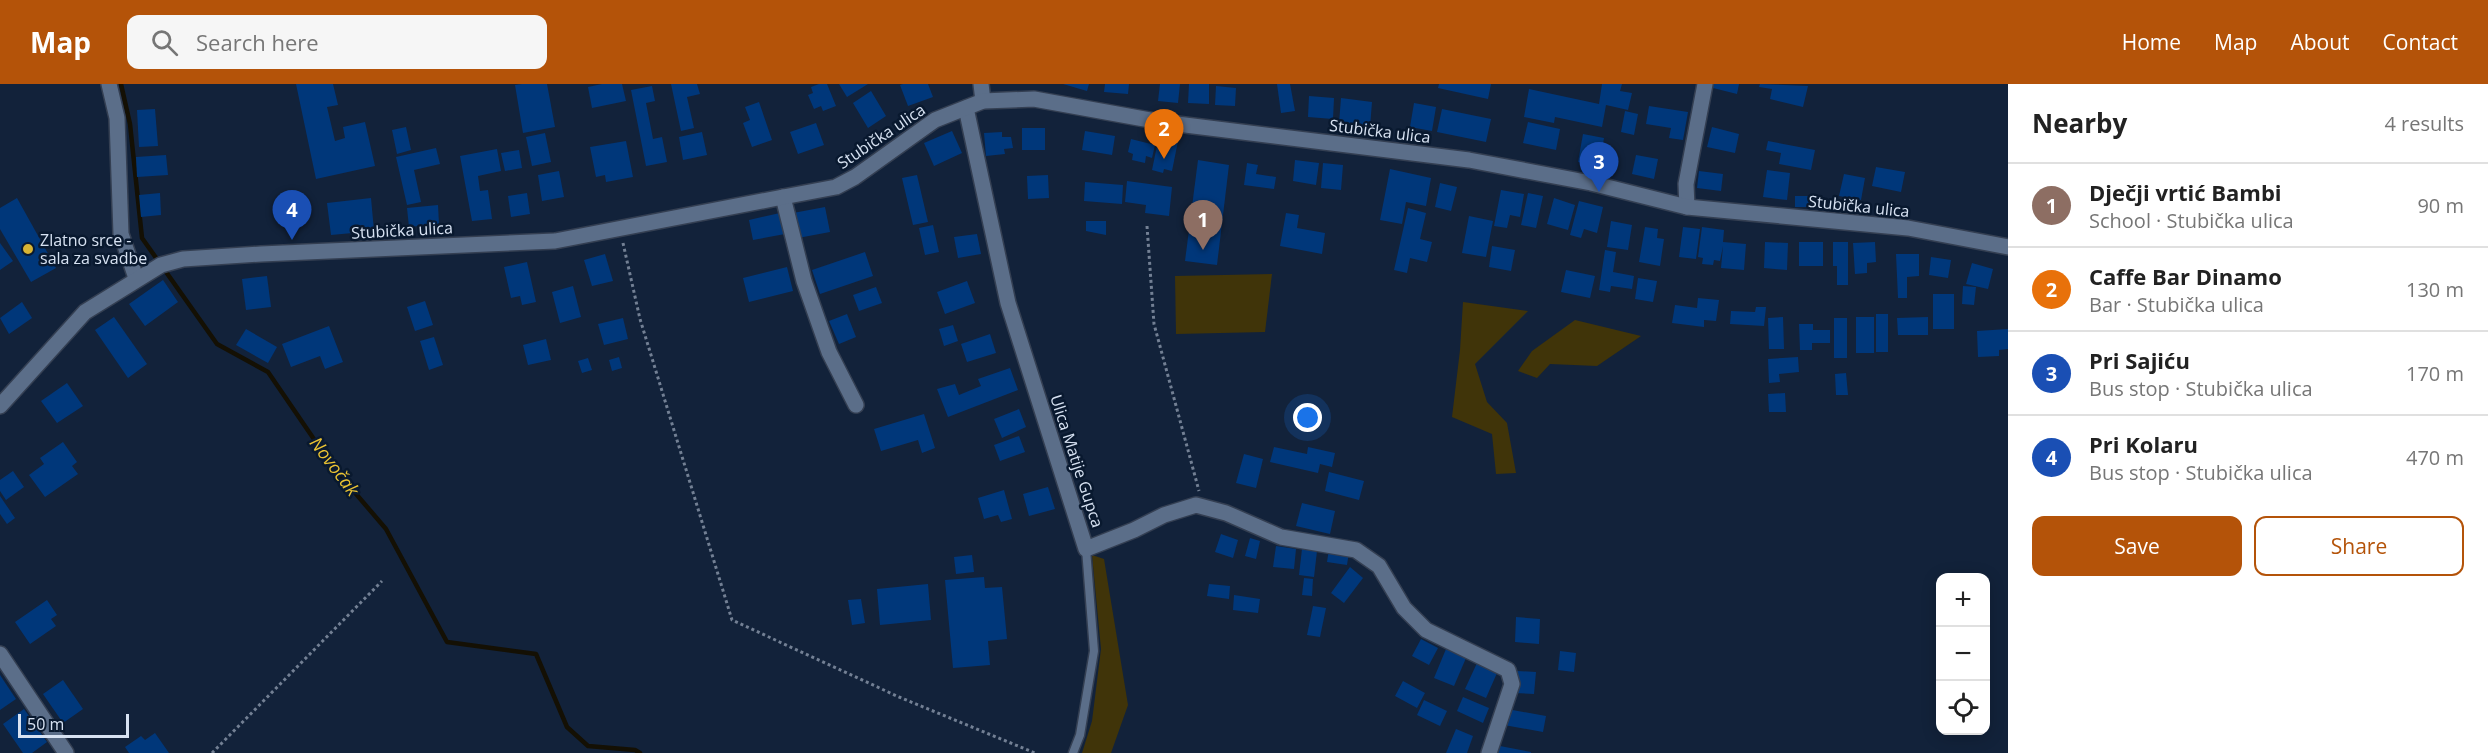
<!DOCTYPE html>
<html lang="en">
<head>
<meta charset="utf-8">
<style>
  :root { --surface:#fff; --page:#f6f6f6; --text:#222; --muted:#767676; --line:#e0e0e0; --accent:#b45309 }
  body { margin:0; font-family:"Open Sans",sans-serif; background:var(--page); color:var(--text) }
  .controls { position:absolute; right:18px; bottom:18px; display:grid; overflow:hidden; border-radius:12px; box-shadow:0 3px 15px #0003 }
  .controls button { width:54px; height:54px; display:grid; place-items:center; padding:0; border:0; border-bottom:2px solid var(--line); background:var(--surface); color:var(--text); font:30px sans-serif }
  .scale { position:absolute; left:18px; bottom:15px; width:111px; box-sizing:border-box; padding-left:6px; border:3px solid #d7e2f2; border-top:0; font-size:16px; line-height:21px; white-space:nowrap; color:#d7e2f2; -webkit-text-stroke:4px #09192f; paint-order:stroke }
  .you { position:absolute; left:1308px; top:334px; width:21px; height:21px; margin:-15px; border:4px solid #fff; border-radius:50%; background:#1a73e8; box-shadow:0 0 0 9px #1a73e833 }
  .badge { display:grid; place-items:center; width:39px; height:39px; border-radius:50%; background:var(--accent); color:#fff; font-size:20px; font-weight:700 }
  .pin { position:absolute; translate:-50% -50px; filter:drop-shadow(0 2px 3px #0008) }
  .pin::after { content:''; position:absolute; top:32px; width:21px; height:18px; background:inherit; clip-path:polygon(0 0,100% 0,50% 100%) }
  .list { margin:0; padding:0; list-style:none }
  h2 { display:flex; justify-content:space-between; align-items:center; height:78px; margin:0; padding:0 24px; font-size:26px }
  h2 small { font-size:20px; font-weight:400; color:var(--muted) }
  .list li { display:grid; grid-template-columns:39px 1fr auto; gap:18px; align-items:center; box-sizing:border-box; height:84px; padding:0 24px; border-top:2px solid var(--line) }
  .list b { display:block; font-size:22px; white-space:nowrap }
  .list p { margin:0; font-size:20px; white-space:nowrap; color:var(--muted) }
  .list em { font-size:20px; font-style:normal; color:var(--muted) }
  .actions { display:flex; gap:12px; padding:18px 24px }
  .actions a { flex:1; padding:14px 0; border:2px solid var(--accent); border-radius:12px; text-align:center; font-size:21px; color:var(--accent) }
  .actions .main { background:var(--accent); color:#fff }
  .icon { flex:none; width:33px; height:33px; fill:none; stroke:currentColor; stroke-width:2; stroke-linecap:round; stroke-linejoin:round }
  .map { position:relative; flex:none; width:2008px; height:669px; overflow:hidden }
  header { display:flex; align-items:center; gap:36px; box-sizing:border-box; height:84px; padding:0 30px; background:var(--accent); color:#fff }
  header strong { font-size:28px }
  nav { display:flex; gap:33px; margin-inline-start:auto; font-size:21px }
  .search { width:420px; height:54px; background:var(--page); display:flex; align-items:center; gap:15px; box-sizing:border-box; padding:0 21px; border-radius:12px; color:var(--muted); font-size:22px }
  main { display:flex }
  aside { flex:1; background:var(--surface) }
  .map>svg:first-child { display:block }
</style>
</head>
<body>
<header>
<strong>Map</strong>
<div class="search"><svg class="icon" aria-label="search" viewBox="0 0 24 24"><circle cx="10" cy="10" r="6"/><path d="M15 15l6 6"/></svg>Search here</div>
<nav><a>Home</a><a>Map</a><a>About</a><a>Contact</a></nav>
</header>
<main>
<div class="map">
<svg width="2008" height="669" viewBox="0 0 2008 669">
  <rect width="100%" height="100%" fill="#12223a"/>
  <g fill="#403409">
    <polygon points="1272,190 1265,248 1176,250 1175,192"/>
    <polygon points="1463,218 1528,227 1475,280 1487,318 1507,339 1516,389 1496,390 1492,350 1452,333 1460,266"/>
    <polygon points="1575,236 1641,252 1597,282 1550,280 1537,294 1518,287 1532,267"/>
    <polygon points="1092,471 1104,475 1128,621 1111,669 1082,669 1092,637 1101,565"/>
  </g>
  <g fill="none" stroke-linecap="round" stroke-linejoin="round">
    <polyline stroke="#141004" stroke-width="4.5" points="121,0 130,40 142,154 217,260 268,288 333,383 386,445 447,558 536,570 567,643 588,662 635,666 640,669"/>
  </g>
  <g fill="#00377a">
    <polygon points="296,0 333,0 338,21 327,23 335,57 345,54 343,43 365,38 375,82 316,95"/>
    <polygon points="522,0 547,0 555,43 523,49 515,1"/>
    <polygon points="602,0 622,0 626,17 592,24 588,3"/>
    <polygon points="671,0 697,0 700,10 687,13 694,44 681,47"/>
    <polygon points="819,0 827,0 836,22 823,27 821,22 814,25 808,11 813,9 811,3"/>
    <polygon points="839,0 868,0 847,13"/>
    <polygon points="903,0 928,0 933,13 908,22 900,1"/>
    <polygon points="1063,0 1089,0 1087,7"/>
    <polygon points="1105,0 1129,0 1128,10 1104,8"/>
    <polygon points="1160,0 1180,0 1178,19 1158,17"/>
    <polygon points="1189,0 1209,0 1209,20 1188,19"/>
    <polygon points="1277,0 1290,0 1295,27 1281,29"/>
    <polygon points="1439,0 1491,0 1488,15 1438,4"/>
    <polygon points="1602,0 1622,0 1620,7 1632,9 1628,26 1606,21 1602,43 1555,33 1554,39 1524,33 1529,5 1599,20"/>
    <polygon points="1714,0 1739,0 1737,10 1713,4"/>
    <polygon points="1760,0 1808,2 1803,23 1770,15 1772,5 1759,3"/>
    <polygon points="652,2 655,17 646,19 653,55 662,53 667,78 646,82 631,6"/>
    <polygon points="1216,2 1236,4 1235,22 1215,21"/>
    <polygon points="871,7 886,32 868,44 853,19"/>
    <polygon points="1309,12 1334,14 1333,35 1308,33"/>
    <polygon points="1341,14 1372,18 1370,43 1339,39"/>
    <polygon points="759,18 772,56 752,63 743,39 750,36 745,23"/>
    <polygon points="1414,19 1436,23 1432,47 1410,43"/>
    <polygon points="1649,22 1688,28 1683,56 1669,54 1671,44 1646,40"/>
    <polygon points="155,25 158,62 139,63 137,26"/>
    <polygon points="1442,25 1491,35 1486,58 1437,48"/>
    <polygon points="1625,27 1638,30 1634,51 1621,48"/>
    <polygon points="1528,38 1560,45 1556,66 1523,59"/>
    <polygon points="816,39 824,61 798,70 790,48"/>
    <polygon points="406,43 411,66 397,70 392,46"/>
    <polygon points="1712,43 1739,50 1735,69 1707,63"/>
    <rect x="1022" y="44" width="23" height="22"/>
    <polygon points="952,47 962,69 934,82 924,59"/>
    <polygon points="1085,47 1115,52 1112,71 1082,66"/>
    <polygon points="702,48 707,71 683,76 679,53"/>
    <polygon points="1002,48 1002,53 1011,53 1013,64 1004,65 1005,70 986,72 984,49"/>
    <polygon points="545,49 551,78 532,82 526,53"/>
    <polygon points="1583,50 1604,54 1599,82 1578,78"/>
    <polygon points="1159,52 1178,57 1172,87 1164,85 1163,89 1152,86"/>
    <polygon points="1131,55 1155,61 1152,74 1146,72 1145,79 1132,76 1133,70 1128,68"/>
    <polygon points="626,57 633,93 606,98 605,91 596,93 590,63"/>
    <polygon points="1768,57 1815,66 1811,86 1779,80 1781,69 1766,66"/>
    <polygon points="436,64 440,80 414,86 421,118 407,121 396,73"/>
    <polygon points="497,65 501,87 478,92 480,107 488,106 492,135 472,137 460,72"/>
    <polygon points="519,66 522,84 505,87 501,69"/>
    <polygon points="166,71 168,91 137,93 136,73"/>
    <polygon points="1636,71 1658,75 1654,95 1632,90"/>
    <polygon points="1198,76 1229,81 1217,181 1185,177"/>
    <polygon points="1295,76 1319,79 1316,101 1293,97"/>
    <polygon points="1247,79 1258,81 1256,90 1276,93 1274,105 1244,101"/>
    <polygon points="1323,79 1343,81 1341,106 1321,104"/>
    <polygon points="1876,83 1905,88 1901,108 1872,102"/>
    <polygon points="1390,85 1431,94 1426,122 1406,118 1402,140 1380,136"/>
    <polygon points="1767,86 1790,89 1787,116 1763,113"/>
    <polygon points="559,87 564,113 542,117 538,91"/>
    <polygon points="1699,87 1723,90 1721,107 1697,104"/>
    <polygon points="1844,90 1865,94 1861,116 1839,112"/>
    <polygon points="917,91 928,138 913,141 902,94"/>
    <polygon points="1048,91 1049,114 1028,115 1027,92"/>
    <polygon points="1127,97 1172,103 1169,132 1145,129 1146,121 1125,118"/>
    <polygon points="1085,98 1123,101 1122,120 1084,117"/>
    <polygon points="1440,99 1457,103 1451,127 1435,123"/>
    <polygon points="1501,106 1524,110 1520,133 1510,131 1507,144 1494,142"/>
    <polygon points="160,109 161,131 141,133 139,111"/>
    <polygon points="527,109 530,130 511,133 508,112"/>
    <polygon points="1528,109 1543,112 1536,144 1521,141"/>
    <rect x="1795" y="112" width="16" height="11"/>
    <polygon points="17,114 56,184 31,198 0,145 0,124"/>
    <polygon points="371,114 374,147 331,151 327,119"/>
    <polygon points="1554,114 1575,121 1568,146 1547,140"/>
    <polygon points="1579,117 1603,123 1597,149 1584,145 1581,154 1570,151"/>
    <polygon points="438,121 439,140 409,143 407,124"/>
    <polygon points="825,123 830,148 798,154 793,129"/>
    <polygon points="1408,124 1426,129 1420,155 1432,158 1427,178 1410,174 1407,189 1394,186"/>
    <polygon points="780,129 785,150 753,156 749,136"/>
    <polygon points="1286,129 1299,131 1297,144 1325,149 1322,170 1280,162"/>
    <polygon points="1469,132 1493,137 1486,173 1462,169"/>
    <polygon points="1086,137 1106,137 1106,151 1086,147"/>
    <polygon points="1611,137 1632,141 1628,166 1607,163"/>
    <polygon points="933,141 939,168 925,171 919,144"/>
    <polygon points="1645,143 1658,145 1657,154 1664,155 1660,182 1639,178"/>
    <polygon points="1683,143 1700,145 1696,175 1679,173"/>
    <polygon points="1702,143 1724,146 1723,158 1746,160 1744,186 1721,184 1723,162 1720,177 1714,176 1713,181 1702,180 1703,174 1698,173"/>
    <polygon points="977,150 981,170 958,174 954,153"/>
    <polygon points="1765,158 1788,159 1787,186 1764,184"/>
    <rect x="1799" y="158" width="24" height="24"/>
    <polygon points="1833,158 1848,158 1848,201 1837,201 1837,182 1833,182"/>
    <polygon points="1875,158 1876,178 1867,179 1867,189 1855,190 1853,159"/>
    <polygon points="0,159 13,177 0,186"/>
    <polygon points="1492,162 1515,166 1511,187 1489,183"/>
    <polygon points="1605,166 1616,168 1613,188 1634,192 1632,205 1611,202 1610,208 1599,206"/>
    <polygon points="865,168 873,192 820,210 812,186"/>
    <polygon points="605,170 613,197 592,202 584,176"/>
    <polygon points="1896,170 1919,170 1919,192 1907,193 1907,214 1898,214"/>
    <polygon points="1931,173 1951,176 1948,194 1929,191"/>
    <polygon points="527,178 536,218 522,221 520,212 511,214 504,183"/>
    <polygon points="1972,179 1993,185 1988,205 1966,200"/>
    <polygon points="787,183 793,207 749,218 743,194"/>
    <polygon points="1566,186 1595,192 1590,214 1561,208"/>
    <polygon points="267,192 271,223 246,226 242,195"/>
    <polygon points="1638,194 1657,197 1653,218 1635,215"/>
    <polygon points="163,196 178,218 145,242 129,220"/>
    <polygon points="967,197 975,219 945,230 937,208"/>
    <polygon points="573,202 581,233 560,239 552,208"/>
    <polygon points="1963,202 1976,203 1974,221 1962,220"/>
    <polygon points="876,203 882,219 859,227 853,211"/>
    <rect x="1933" y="210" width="21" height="35"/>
    <polygon points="1698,214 1719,216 1716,237 1704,236 1704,243 1672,239 1675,221 1697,224"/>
    <polygon points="425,217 433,241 415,247 407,223"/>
    <polygon points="22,218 32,234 9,250 0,234"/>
    <polygon points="1756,223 1766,223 1764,242 1730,240 1731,227 1755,228"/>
    <polygon points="847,230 856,253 839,260 829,237"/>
    <rect x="1876" y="230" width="12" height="38"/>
    <polygon points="114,233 147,280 128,294 95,246"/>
    <polygon points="1783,233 1784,265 1769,265 1768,234"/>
    <rect x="1856" y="233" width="18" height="36"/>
    <polygon points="1928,233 1928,251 1898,251 1897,234"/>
    <polygon points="623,234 628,255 604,261 598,240"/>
    <rect x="1834" y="234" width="13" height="40"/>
    <polygon points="1799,240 1813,240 1813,246 1830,246 1830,259 1812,259 1812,266 1800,266"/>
    <polygon points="953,241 958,257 944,262 939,245"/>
    <polygon points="329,242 343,278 325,285 320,272 291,283 282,260"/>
    <polygon points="246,245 277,263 268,279 236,261"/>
    <polygon points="2008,245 2008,265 1999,266 1999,272 1978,273 1977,247"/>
    <polygon points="990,250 996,269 967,278 961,260"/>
    <polygon points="434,253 443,281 429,286 420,257"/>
    <polygon points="546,255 551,276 528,281 523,261"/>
    <polygon points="619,273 622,284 612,287 609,276"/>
    <polygon points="1798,273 1799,288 1779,290 1780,298 1769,299 1768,275"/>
    <polygon points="588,274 592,286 582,289 578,277"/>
    <polygon points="1010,284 1018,306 948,333 937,305 955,300 959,311 981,302 978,295"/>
    <polygon points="1846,289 1848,311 1836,311 1835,290"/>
    <polygon points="67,299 83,322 57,339 41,317"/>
    <polygon points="1785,309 1786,328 1769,328 1768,310"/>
    <polygon points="1019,325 1026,343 1002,354 994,335"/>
    <polygon points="924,330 935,364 922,369 918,356 881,367 874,345"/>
    <polygon points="1019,352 1025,368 1000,377 994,361"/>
    <polygon points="63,358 77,378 72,382 78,390 45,413 29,391 44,380 40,374"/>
    <polygon points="1274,363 1307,370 1308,363 1335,369 1332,383 1320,380 1318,389 1270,378"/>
    <polygon points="1244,370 1263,375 1256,404 1236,399"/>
    <polygon points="13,387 24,403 6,416 0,407 0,396"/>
    <polygon points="1329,388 1364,397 1359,416 1325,407"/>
    <polygon points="1048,403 1055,425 1029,432 1023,410"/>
    <polygon points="1004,406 1012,435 1001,438 998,431 984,435 978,414"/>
    <polygon points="0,412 15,434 7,440 0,430"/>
    <polygon points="1302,419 1335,427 1330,450 1296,442"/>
    <polygon points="1221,450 1238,456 1233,474 1215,468"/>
    <polygon points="1250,454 1260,457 1256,475 1245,472"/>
    <polygon points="1276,462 1296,465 1294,485 1273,483"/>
    <polygon points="1302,465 1317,467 1314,493 1299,491"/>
    <polygon points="1329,465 1349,468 1347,481 1327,478"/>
    <polygon points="972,471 974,488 956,490 954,473"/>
    <polygon points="1350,483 1363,494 1344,519 1331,509"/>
    <polygon points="984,493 985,504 1002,503 1007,555 988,557 990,581 953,584 945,496"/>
    <polygon points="1304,494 1313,495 1312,512 1302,511"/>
    <polygon points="928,500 931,536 880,541 877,505"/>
    <polygon points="1209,500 1230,502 1229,515 1207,512"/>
    <polygon points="1234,511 1260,515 1258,529 1233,526"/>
    <polygon points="861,515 865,539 852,541 848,516"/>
    <polygon points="47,516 57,531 51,535 56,542 30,560 15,538"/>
    <polygon points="1313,522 1326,524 1320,553 1307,551"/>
    <polygon points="1516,533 1540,535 1539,560 1515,558"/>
    <polygon points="1421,555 1438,564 1429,581 1412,572"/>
    <polygon points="1446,565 1466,574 1454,602 1434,594"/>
    <polygon points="1560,567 1576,569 1574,588 1558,586"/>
    <polygon points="1477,579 1497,589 1486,614 1465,605"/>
    <polygon points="1517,587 1536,588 1534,610 1515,609"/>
    <polygon points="0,591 16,615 0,626"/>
    <polygon points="63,596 83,625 63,639 43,610"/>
    <polygon points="1403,597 1425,609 1417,624 1395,612"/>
    <polygon points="1463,613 1489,624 1483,639 1457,627"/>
    <polygon points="1424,616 1447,627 1440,642 1417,631"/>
    <polygon points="24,625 47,658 32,669 23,669 3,640"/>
    <polygon points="1507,625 1546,632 1543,648 1504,641"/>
    <polygon points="1456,645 1473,652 1467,669 1446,669"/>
    <polygon points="155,649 169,669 129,669 125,663 141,652 145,656"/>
    <polygon points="1500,662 1531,668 1531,669 1498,669"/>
  </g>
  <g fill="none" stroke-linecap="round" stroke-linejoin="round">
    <g stroke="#343f52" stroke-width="11">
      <polyline id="lane" points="1073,669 1080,651 1094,567 1086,465"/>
    </g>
    <g stroke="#343f52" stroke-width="18">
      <g id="street">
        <polyline points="109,0 117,34 121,150 136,194"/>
        <polyline points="981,0 983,17"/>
        <polyline points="966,24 1008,219 1086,465 1134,446 1164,431 1196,421 1226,429 1281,453 1356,466 1379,482 1404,524 1426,546 1508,586 1512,600 1489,669"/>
        <polyline points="783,113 804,197 829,268 856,321"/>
        <polyline points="1687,123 1686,100 1705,0"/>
        <polyline points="0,570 66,669"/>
      </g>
    </g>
    <g stroke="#343f52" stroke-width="18">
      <polyline id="secondary" points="0,322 85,228 161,181 183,175 261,170 555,157 783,113 836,103 855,93 935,36 983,17 1034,15 1161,38 1469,76 1591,99 1687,123 1908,144 2008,163"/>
    </g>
    <g stroke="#738094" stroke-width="3" stroke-dasharray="3 3" stroke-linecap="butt">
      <polyline points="1147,142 1154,240 1199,407"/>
      <polyline points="623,159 640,235 732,536 899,613 1035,669"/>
      <polyline points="212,669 382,497"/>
    </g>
    <use href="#lane" stroke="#5b6e89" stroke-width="8"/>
    <use href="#street" stroke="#5b6e89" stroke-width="15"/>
    <use href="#secondary" stroke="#5b6e89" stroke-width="15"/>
  </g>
  <circle fill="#d8b434" stroke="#09192f" stroke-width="2" cx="28" cy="165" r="6"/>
  <g text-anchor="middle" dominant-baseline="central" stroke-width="5" stroke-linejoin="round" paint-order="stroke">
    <g font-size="16" fill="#d7e2f2" stroke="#09192f">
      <text transform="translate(1380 47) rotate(7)">Stubička ulica</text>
      <text transform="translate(881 52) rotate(-34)">Stubička ulica</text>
      <text transform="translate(1859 122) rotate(6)">Stubička ulica</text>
      <text transform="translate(402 146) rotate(-3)">Stubička ulica</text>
      <text transform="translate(1077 377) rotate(72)">Ulica Matije Gupca</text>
    </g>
    <g font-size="16" fill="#d7e2f2" stroke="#09192f" text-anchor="start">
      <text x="40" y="156">Zlatno srce -<tspan x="40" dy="18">sala za svadbe</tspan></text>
    </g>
    <g font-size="18" font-style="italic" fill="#eac333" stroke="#09192f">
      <text transform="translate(335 382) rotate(53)">Novočak</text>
    </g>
  </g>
</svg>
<div class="controls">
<button>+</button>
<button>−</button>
<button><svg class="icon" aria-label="locate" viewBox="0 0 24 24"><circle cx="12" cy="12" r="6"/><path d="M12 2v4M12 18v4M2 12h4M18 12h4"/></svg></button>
</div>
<div class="scale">50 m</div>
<div class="you"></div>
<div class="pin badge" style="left:1203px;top:166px;background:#8d6e63">1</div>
<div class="pin badge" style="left:1164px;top:75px;background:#e8710a">2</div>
<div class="pin badge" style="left:1599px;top:108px;background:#1a4fb4">3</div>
<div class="pin badge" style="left:292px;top:156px;background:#1a4fb4">4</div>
</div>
<aside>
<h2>Nearby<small>4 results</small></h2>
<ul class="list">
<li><span class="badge" style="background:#8d6e63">1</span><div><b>Dječji vrtić Bambi</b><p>School · Stubička ulica</p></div><em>90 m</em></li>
<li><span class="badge" style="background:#e8710a">2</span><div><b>Caffe Bar Dinamo</b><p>Bar · Stubička ulica</p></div><em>130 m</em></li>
<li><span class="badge" style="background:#1a4fb4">3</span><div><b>Pri Sajiću</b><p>Bus stop · Stubička ulica</p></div><em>170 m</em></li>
<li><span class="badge" style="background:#1a4fb4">4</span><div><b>Pri Kolaru</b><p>Bus stop · Stubička ulica</p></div><em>470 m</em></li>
</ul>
<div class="actions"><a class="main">Save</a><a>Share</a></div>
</aside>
</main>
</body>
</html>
